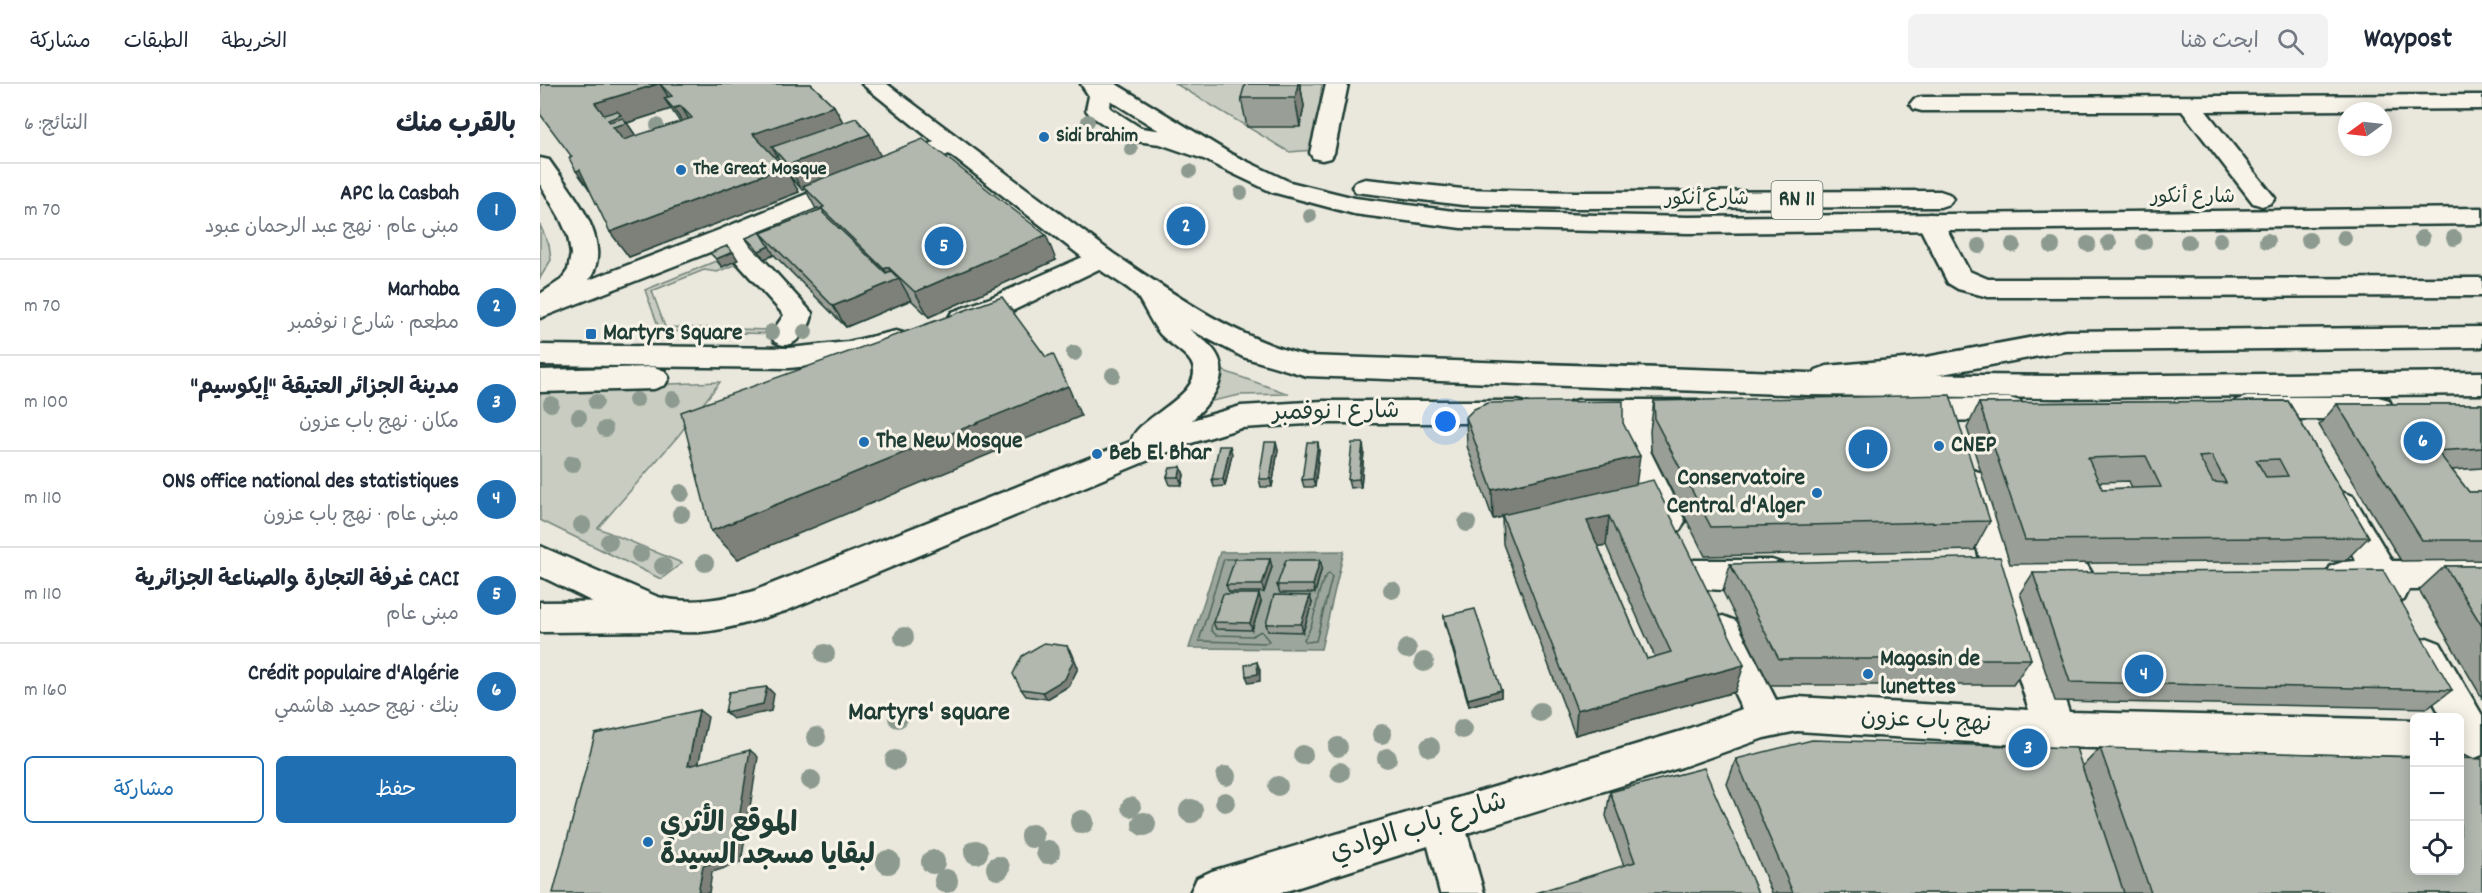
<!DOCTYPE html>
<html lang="ar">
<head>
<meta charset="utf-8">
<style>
  :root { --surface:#fff; --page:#f2f2f3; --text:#1f2937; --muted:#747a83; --line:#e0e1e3; --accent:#1f6fb2 }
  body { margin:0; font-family:Dekko,"Playpen Sans Arabic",sans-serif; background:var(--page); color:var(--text); direction:rtl }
  .controls { position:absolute; right:18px; bottom:18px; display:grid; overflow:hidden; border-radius:9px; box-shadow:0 3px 15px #0003 }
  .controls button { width:54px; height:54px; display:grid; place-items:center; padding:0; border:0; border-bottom:2px solid var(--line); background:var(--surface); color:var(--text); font:30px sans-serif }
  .compass { position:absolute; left:1798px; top:18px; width:54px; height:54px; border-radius:50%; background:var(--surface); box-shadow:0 3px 15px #0003; rotate:255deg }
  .you { position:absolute; left:906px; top:338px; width:21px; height:21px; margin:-15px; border:4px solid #fff; border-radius:50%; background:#1a73e8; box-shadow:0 0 0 9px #1a73e833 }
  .badge { display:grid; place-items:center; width:39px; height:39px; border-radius:50%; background:var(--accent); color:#fff; font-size:20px; font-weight:700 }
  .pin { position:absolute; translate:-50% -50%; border:3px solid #fff; box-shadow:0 2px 6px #0006 }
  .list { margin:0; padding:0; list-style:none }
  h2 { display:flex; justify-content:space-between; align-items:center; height:78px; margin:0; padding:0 24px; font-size:26px }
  h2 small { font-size:20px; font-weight:400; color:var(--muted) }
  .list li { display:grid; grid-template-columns:39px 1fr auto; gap:18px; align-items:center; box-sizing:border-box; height:96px; padding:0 24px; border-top:2px solid var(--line) }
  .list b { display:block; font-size:22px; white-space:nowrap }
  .list p { margin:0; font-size:20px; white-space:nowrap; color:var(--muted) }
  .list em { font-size:20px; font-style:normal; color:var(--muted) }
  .actions { display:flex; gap:12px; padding:18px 24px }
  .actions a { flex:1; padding:14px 0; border:2px solid var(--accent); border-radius:9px; text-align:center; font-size:21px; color:var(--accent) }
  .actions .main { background:var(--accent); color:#fff }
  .icon { flex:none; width:33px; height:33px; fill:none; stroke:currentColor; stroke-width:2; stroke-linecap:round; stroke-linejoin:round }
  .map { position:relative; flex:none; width:1942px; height:809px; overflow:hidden; direction:ltr }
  header { display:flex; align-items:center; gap:36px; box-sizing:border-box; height:84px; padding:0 30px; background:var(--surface); border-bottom:2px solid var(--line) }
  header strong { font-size:28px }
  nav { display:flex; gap:33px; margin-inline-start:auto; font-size:21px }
  .search { width:420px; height:54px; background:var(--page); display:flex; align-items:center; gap:15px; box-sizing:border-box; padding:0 21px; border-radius:9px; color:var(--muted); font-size:22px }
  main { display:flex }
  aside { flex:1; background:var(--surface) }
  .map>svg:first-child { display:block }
</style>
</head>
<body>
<header>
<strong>Waypost</strong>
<div class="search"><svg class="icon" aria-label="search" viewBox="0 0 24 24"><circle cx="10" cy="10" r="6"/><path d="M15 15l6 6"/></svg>ابحث هنا</div>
<nav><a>الخريطة</a><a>الطبقات</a><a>مشاركة</a></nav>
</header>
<main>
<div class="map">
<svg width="1942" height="809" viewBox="0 0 1942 809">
  <rect width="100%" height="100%" fill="#eae8dd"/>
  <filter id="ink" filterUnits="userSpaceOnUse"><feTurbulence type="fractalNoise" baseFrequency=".0167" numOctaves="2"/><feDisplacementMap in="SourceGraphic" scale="12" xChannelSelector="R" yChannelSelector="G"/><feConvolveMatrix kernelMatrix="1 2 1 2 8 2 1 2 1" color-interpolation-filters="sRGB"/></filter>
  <g filter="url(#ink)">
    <g fill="#c8ccc1" stroke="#74847a" stroke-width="1.5">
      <polygon points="636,0 782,0 774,66 749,68"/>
      <polygon points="0,141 9,161 11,176 0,194"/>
      <polygon points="198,176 201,178 177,188 164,186 112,207 125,243 235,246 236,250 120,247 105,206 176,177 182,183"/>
      <polygon points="681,286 749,310 700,311 659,320"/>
      <polygon points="180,298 138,352 58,444 142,479 121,495 0,436 0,305"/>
    </g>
    <polygon fill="#9ca69c" stroke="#6a7c72" stroke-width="1.5" points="804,467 781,565 649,564 680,468"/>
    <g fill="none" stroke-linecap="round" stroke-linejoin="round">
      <g stroke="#51675e" stroke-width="1.5">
        <path d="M789,489L792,493L776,557L766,558L764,555C779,536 774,503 789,489Z"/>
        <polyline points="672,539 671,546 676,551 712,552 721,547 729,557 726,559 659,557 684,475 694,475"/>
      </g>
      <g stroke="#1f3d34" stroke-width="5">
        <g id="minor">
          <path d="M322,0H347L571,168L575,174L571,180L561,183L551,180L409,70L205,155L272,229C272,241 258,261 245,261C241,261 238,259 235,258L230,251L244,231L183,163L0,234V210L21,196L28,186L31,170L28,152L20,134L0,100V74L9,76C30,107 76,157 49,196L179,146L394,58Z"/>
          <polygon points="541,0 563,0 571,12 570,24 601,44 631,48 684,67 687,72 684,77 675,79 620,60 587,56 550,31 546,26 549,12"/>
          <polygon points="786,0 808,0 794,69 791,74 782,76 773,74 770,69"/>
          <polygon points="1942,11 1942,25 1666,27 1735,114 1731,119 1722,122 1713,119 1642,27 1382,27 1374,25 1370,20 1374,15 1382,13"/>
          <polygon points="1390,130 1399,132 1403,138 1429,187 1448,195 1942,194 1942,212 1448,213 1418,205 1408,199 1377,138 1381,132"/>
          <polygon points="1942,243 1942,263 1526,267 1386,293 1287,304 1276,300 1272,293 1276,286 1287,282 1386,273 1526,247"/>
          <path d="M1094,316L1105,319L1110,327V367L1145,437L1140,446L1128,450L1116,446C1099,414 1062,355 1083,319Z"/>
          <polygon points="1433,386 1445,390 1449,399 1476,477 1535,477 1547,481 1553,491 1547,501 1535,505 1486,505 1529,628 1874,636 1874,672 1515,663 1257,647 1224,654 1142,683 927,749 944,809 900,809 888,762 740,809 650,809 657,794 672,787 1142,647 1202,625 1165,548 1170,537 1183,532 1196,537 1236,616 1257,613 1489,626 1451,505 1422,505 1410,501 1404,491 1410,481 1422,477 1441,477 1417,399 1421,390"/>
          <polygon points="1801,408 1813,412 1852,477 1942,477 1942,505 1869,506 1864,516 1851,521 1838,516 1833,506 1803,506 1791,502 1785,492 1791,482 1803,478 1816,477 1784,421 1789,412"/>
          <path d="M1154,476H1232L1244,480L1250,490L1244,500C1223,508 1163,508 1142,500L1136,490L1142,480Z"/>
          <polygon points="127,517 140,521 145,532 140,543 127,547 0,548 0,518"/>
          <polygon points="1887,554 1900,559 1942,631 1942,671 1935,674 1921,669 1920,634 1902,634 1868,570 1874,559"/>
        </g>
      </g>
      <g stroke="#1f3d34" stroke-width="5">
        <g id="major">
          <path d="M561,165L571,168C632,209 694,254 767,272L1268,289L1516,292L1942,288V310L1516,314L1268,311L767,292L703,273L649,245C656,251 665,256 671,263C695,288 672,317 652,336L701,322L783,317H977L988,320L993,328L988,336L977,339H783L701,344L645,361L248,526C211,538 170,553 131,547C90,540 39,510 0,492V462L118,513C149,521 180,515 211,508L592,357C592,335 670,310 651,278C644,267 629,260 620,250C611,239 604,222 597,212C591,204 568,192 559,185L470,228L422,245L412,242L408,235L412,228L450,214Z"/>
          <polygon points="356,247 366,250 371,257 366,264 308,278 249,284 0,281 0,261 249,264 308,258"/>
          <polygon points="114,283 125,287 129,294 125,301 114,305 0,308 0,286"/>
          <polygon points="1707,313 1838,313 1849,316 1853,324 1849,332 1838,335 1707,335 1696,332 1692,324 1696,316"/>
          <polygon points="1469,314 1480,317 1484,325 1480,333 1469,336 1371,337 1360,334 1356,326 1360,318 1371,315"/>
          <polygon points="1038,316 1157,316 1168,319 1173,327 1168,335 1157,338 1038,338 1027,335 1022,327 1027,319"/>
        </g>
      </g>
      <g stroke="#1f3d34" stroke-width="5">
        <g id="highway">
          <polygon points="549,0 576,0 691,70 750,98 815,114 921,128 1149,133 1942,124 1942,140 1149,149 921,144 814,130 732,108 673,80 552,5"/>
          <polygon points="825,95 923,105 1035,108 1400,107 1409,110 1413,115 1409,120 1400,123 1035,124 923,121 816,108 812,103 816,98"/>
        </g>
      </g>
      <use href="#minor" fill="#f7f3e8" fill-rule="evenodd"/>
      <use href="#major" fill="#f7f3e8" fill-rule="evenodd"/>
      <use href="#highway" fill="#f7f3e8" fill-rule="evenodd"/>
    </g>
    <g fill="#8d9a8f">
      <circle cx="548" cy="37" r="7"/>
      <circle cx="117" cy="41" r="7"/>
      <circle cx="591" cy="65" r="7"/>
      <circle cx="650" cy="87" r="7"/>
      <circle cx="701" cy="109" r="7"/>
      <circle cx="770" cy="132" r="7"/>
      <circle cx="1804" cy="154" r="8"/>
      <circle cx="1882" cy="154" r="8"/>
      <circle cx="1914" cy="154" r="8"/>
      <circle cx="1680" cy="156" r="8"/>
      <circle cx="1769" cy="156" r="8"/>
      <circle cx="1727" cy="157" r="8"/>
      <circle cx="1604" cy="158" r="8"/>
      <circle cx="1648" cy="158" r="8"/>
      <circle cx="1569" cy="159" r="8"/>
      <circle cx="1548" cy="160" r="8"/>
      <circle cx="1473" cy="161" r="8"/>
      <circle cx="1439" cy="162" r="8"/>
      <circle cx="1512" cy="162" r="8"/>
      <circle cx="232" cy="248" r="8"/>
      <circle cx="265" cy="248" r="8"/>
      <circle cx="534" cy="269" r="8"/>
      <circle cx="573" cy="291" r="8"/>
      <circle cx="133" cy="315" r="8"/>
      <circle cx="96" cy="316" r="8"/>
      <circle cx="56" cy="318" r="8"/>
      <circle cx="11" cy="320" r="8"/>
      <circle cx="39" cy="333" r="8"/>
      <circle cx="65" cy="345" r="8"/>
      <circle cx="32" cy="380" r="9"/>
      <circle cx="141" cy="409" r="9"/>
      <circle cx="141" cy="430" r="9"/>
      <circle cx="927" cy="439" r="9"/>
      <circle cx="42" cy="441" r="9"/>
      <circle cx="69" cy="458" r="9"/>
      <circle cx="100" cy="470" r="9"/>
      <circle cx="165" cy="479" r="9"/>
      <circle cx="123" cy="482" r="9"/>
      <circle cx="852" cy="506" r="9"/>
      <circle cx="364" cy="553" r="10"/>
      <circle cx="867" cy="565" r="10"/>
      <circle cx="285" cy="570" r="10"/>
      <circle cx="884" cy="578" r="10"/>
      <circle cx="1000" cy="628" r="10"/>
      <circle cx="358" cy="634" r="10"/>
      <circle cx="923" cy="645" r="10"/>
      <circle cx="842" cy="650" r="10"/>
      <circle cx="276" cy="653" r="10"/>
      <circle cx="798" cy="663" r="10"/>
      <circle cx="890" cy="663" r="10"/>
      <circle cx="763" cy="671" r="10"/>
      <circle cx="847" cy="674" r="10"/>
      <circle cx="355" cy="676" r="10"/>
      <circle cx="800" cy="688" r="10"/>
      <circle cx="686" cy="692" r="10"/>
      <circle cx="271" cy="696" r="10"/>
      <circle cx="738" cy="702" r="10"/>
      <circle cx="685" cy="718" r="10"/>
      <circle cx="591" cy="723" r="10"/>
      <circle cx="651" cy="727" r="12"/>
      <circle cx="542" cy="738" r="12"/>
      <circle cx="604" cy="740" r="12"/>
      <circle cx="492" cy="752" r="12"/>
      <circle cx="436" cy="768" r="12"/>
      <circle cx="508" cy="768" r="12"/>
      <circle cx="348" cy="778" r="12"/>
      <circle cx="393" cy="778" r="12"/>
      <circle cx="458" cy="784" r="12"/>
      <circle cx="406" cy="797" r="12"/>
    </g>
    <g fill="#999e96" stroke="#1f3d34" stroke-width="1.5" fill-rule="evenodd">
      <path d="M3,0H271L294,22L303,38L341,72L516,176L389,233L371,216L306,243L234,171L224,175L211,162L206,154L276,125L265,105L262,106L248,90L259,108L89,173L49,105L32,73ZM131,25L140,38L96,52L87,39ZM237,72L243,82L234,73Z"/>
      <polygon points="760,0 764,22 760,43 707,43 701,14"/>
      <polygon points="1114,317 1450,437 1434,466 1165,472 1111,366 1110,347"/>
      <path d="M1748,317L1829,453L1805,477L1470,480L1427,344L1439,319ZM1589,397L1592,404L1562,405L1559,398Z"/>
      <polygon points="1797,320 1942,320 1942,384 1912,386 1929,408 1942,408 1942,476 1861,477 1779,341"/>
      <path d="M926,333L1083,339L1096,400L1195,608L1035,651L963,460L962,433L953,435L927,362ZM1066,461L1091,519L1115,573L1107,575L1092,541L1058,462Z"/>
      <polygon points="738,366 732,403 721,403 719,395"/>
      <polygon points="779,366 775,403 764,403 762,396"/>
      <polygon points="824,367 821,403 810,404 808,396"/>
      <polygon points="692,370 685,402 674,403 672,395"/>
      <polygon points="641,383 644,391 642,401 630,401 627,393"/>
      <polygon points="1190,480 1491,575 1473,601 1230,601 1183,508"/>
      <polygon points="1905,482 1942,482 1942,614 1879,506"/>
      <polygon points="732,483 724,508 689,508 686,501"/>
      <polygon points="782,483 775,509 740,509 737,501"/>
      <polygon points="1493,489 1912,606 1888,624 1515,617 1480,509"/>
      <polygon points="721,518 712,546 676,545 673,538"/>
      <polygon points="772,519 763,548 728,547 726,540"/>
      <polygon points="904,532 961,606 961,613 929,622 905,540"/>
      <polygon points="532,569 538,584 529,602 507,615 486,612 481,605"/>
      <polygon points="1560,664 1942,809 1232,809 1187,700 1196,675 1542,683"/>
      <polygon points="1070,708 1218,809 1084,782 1066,732"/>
    </g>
    <g fill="#7d817a" stroke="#1f3d34" stroke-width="1.5">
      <polygon points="118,0 120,0 136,24 141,22 156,47 150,49 133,24 124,14 131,25 87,39 104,64 85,61 55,19"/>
      <polygon points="758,0 760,0 764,22 760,43 755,14"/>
      <polygon points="294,22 307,46 232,63 237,72 228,75 213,50"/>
      <polygon points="330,50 342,75 263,102 265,105 262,106 248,81"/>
      <polygon points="244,83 259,108 89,173 70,148"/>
      <polygon points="40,86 55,113 36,87"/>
      <polygon points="506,151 516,176 389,233 375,208"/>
      <polygon points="229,162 234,171 224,175 219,167"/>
      <polygon points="193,168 198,176 182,183 176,175"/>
      <polygon points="348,183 356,196 359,195 371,216 306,243 293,222 352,198 344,185"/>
      <polygon points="528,302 541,332 198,475 171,447"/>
      <polygon points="736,358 738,366 732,403 730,395"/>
      <polygon points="778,358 779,366 775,403 773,395"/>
      <polygon points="823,359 824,367 821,403 819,395"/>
      <polygon points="690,362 692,370 685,402 683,395"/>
      <polygon points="1100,372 1096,402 953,435 952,406"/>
      <polygon points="641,383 644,391 642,401 639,393"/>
      <polygon points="1069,432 1066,461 1045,465 1047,437"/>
      <polygon points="730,475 732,483 724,508 722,501"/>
      <polygon points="780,476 782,483 775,509 773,501"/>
      <polygon points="719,510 721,518 712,546 710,539"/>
      <polygon points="770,512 772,519 763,548 761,540"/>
      <polygon points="527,562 532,569 538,584 529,602 507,615 503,608"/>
      <polygon points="717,578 720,586 720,597 709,599 706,592"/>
      <polygon points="1204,581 1195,608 1035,651 1037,626"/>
      <polygon points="227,603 234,610 231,627 193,635 185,628"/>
      <polygon points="961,606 961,613 929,622 928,615"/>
      <polygon points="159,626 168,633 157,688 148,682"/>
      <polygon points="210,666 218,673 201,779 172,788 169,809 158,809 163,782"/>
    </g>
    <g fill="#b2b8ae" stroke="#1f3d34" stroke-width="1.5" fill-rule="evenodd">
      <polygon points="3,0 118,0 55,19 64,31 77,27 81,31 68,36 70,38 83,34 87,39 73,43 83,56 152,34 141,22 133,24 124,14 132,12 120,0 271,0 294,22 213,50 244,83 70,148 40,86 36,87 29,74 32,73 0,30 0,1"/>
      <polygon points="705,0 758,0 755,14 701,14"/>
      <polygon points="316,34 330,50 248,81 232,63"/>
      <polygon points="383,55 506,151 375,208 348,183 344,185 281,124 284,123 263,102"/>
      <polygon points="278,124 280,126 221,149 229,162 219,167 206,154"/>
      <polygon points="282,125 284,128 283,129 346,189 351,187 359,195 293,222 221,149"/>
      <polygon points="187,162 193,168 176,175 170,169"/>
      <polygon points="462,213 506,273 513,270 528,302 171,447 141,328"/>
      <polygon points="1410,311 1450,437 1171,443 1115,336 1114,317"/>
      <polygon points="1083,317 1083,339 1100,372 952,406 926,333 934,325 948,319"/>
      <path d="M1748,317L1829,453L1485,456L1439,319ZM1606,372L1621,403L1562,405L1548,374ZM1672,372L1686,399L1673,398L1659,373ZM1739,375L1748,392L1726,393L1716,376Z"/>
      <polygon points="1797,320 1942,320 1942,364 1897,367 1929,408 1942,408 1942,456 1882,456"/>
      <polygon points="725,358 736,358 730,395 719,395"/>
      <polygon points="767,358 778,358 773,395 762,396"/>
      <polygon points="812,359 823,359 819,395 808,396"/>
      <polygon points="679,362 690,362 683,395 672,395"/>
      <polygon points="641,383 639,393 627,393 630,384"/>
      <path d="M1113,396L1204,581L1037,626L962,431ZM1069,432L1095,491L1131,568L1107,575L1092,541L1047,437Z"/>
      <polygon points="1460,473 1491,575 1239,575 1190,480"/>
      <polygon points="695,475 730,475 722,501 686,501"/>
      <polygon points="746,476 780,476 773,501 737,501"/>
      <polygon points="1905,482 1942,482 1942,542"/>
      <polygon points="1843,486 1912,606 1530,598 1493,489"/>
      <polygon points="683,510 719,510 710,539 673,538"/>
      <polygon points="734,511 770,512 761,540 726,540"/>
      <polygon points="935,525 961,606 928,615 904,532"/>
      <polygon points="504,559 527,562 533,577 525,595 503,608 481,605 473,590 482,572"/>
      <polygon points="717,578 718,590 706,592 705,581"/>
      <polygon points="227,603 223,620 185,628 189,608"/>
      <polygon points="159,626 148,682 210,666 193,773 163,782 158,809 13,809 55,650"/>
      <polygon points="1272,656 1536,664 1584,809 1253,809 1196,675"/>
      <polygon points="1560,664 1875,673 1875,786 1920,786 1920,674 1942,675 1942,809 1611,809"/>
      <polygon points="1164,684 1218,809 995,809 1095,778 1070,708"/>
    </g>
  </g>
  <g fill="#1f6fb2" stroke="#f7f3e8" stroke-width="2">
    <circle cx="504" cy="53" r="6"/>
    <circle cx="141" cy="86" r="6"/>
    <rect x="45" y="244" width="12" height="12" rx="3"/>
    <circle cx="324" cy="358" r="6"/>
    <circle cx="1399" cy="362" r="6"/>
    <circle cx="557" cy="370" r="6"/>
    <circle cx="1277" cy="409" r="6"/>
    <circle cx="1328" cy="590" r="6"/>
    <circle cx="108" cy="758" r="6"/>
  </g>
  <g text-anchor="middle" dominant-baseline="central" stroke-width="6" stroke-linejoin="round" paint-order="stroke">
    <g font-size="20" font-weight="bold" fill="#1f3d34" stroke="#f7f3e8" text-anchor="start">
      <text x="516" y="53">Sidi brahim</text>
      <text x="153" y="86">The Great Mosque</text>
    </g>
    <g font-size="20" fill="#1f3d34" stroke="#f7f3e8">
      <text x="1653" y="114">شارع أنكور</text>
      <text x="1167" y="116">شارع أنكور</text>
    </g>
    <rect fill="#f7f3e8" stroke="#60746a" stroke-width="1.5" x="1231.5" y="97" width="51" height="38" rx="4.5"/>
    <g font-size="22" font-weight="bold" fill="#1f3d34">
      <text x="1257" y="116">RN 11</text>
    </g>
    <g font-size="24" font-weight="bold" fill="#1f3d34" stroke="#f7f3e8" text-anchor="start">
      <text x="63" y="250">Martyrs Square</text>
      <text x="336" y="358">The New Mosque</text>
      <text x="1411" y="362">CNEP</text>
      <text x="569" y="370">Beb El Bhar</text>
      <text x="1265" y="395" text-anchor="end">Conservatoire<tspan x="1265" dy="28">Central d'Alger</tspan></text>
      <text x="1340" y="576">Magasin de<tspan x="1340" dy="28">lunettes</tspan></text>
    </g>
    <g font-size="24" fill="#1f3d34" stroke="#f7f3e8">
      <text transform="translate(796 329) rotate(-1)">شارع 1 نوفمبر</text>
      <text transform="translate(1386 638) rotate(3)">نهج باب عزون</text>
    </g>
    <g font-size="27" font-weight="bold" fill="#1f3d34" stroke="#f7f3e8">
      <text x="389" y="629">Martyrs' square</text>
    </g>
    <g font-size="28" font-weight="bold" fill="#1f3d34" stroke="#f7f3e8" text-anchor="start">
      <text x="120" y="742">الموقع الأثري<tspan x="120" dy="32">لبقايا مسجد السيدة</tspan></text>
    </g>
    <g font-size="28" fill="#1f3d34" stroke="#f7f3e8">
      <text transform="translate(879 745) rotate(-17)">شارع باب الوادي</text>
    </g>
  </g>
</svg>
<div class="controls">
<button>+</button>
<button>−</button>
<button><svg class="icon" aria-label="locate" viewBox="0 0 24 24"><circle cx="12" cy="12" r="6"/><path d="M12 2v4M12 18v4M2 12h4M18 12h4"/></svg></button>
</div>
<svg class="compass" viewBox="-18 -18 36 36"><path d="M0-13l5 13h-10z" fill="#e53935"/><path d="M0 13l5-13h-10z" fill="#747a83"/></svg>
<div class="you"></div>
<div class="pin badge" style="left:1328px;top:365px">1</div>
<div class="pin badge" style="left:646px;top:142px">2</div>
<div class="pin badge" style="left:1488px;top:664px">3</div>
<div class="pin badge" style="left:1604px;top:590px">4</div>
<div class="pin badge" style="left:404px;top:162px">5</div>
<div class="pin badge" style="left:1883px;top:357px">6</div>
</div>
<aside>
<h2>بالقرب منك<small>النتائج: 6</small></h2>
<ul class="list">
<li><span class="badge">1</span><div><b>APC la Casbah</b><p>مبنى عام · نهج عبد الرحمان عبود</p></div><em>70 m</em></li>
<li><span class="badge">2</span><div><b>Marhaba</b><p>مطعم · شارع 1 نوفمبر</p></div><em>70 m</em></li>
<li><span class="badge">3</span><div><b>مدينة الجزائر العتيقة &quot;إيكوسيم&quot;</b><p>مكان · نهج باب عزون</p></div><em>100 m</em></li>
<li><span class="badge">4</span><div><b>ONS office national des statistiques</b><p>مبنى عام · نهج باب عزون</p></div><em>110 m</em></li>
<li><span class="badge">5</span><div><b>CACI غرفة التجارة والصناعة الجزائرية</b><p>مبنى عام</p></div><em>110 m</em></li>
<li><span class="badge">6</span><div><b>Crédit populaire d'Algérie</b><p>بنك · نهج حميد هاشمي</p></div><em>160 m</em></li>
</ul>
<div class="actions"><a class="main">حفظ</a><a>مشاركة</a></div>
</aside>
</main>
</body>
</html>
